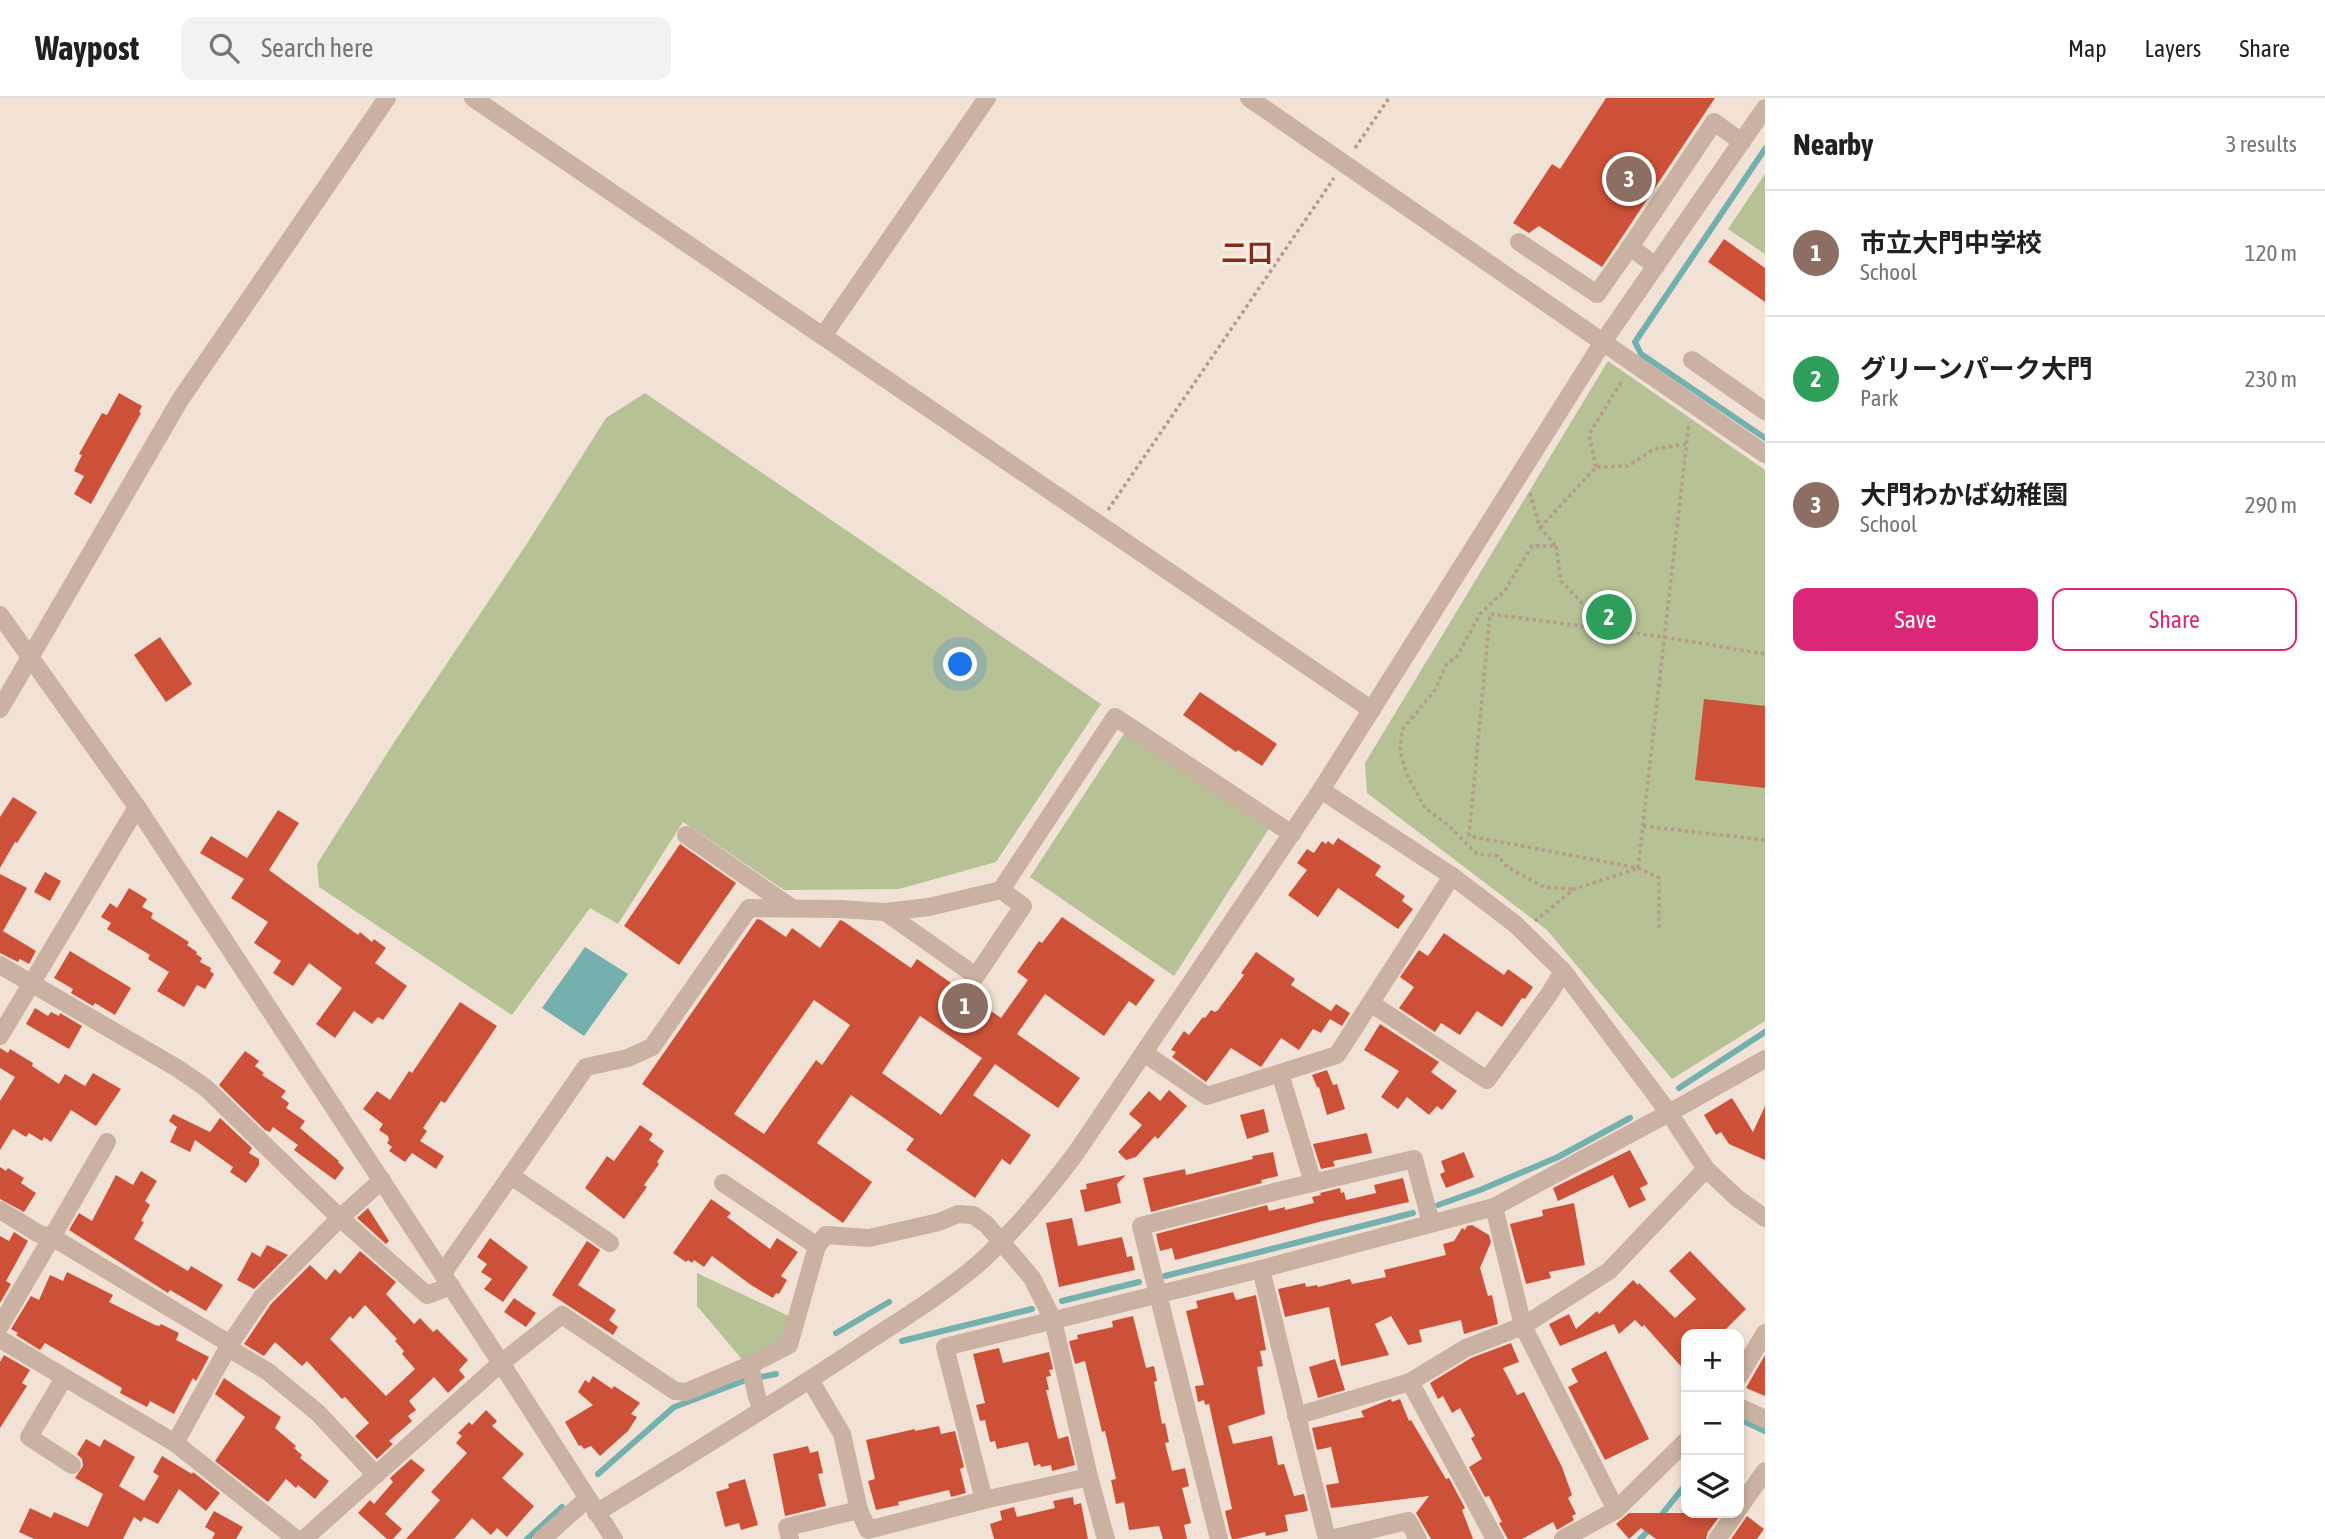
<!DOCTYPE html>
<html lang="en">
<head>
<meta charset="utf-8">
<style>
  :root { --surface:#fff; --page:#f2f2f2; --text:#202124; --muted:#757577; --line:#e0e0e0; --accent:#db2777 }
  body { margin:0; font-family:"Asap Condensed","Noto Sans JP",sans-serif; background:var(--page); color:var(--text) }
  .controls { position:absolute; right:21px; bottom:21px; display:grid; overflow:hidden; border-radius:14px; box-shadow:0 4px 10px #0003 }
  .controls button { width:63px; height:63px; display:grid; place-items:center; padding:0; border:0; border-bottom:2px solid var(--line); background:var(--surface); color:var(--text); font:35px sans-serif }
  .you { position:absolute; left:961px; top:567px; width:24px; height:24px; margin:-18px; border:5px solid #fff; border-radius:50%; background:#1a73e8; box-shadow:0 0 0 10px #1a73e833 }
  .badge { display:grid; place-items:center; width:46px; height:46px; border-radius:50%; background:var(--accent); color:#fff; font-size:23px; font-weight:700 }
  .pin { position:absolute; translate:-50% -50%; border:4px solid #fff; box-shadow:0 2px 7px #0006 }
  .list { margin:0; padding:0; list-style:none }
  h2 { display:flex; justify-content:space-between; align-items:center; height:91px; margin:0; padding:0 28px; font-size:30px }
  h2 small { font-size:23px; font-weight:400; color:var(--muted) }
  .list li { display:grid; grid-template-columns:46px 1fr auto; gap:21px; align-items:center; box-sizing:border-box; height:126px; padding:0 28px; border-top:2px solid var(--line) }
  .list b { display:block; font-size:26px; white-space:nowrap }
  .list p { margin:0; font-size:23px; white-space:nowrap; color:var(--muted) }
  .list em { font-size:23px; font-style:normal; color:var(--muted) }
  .actions { display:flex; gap:14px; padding:21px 28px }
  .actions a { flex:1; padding:16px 0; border:2px solid var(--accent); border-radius:14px; text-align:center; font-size:24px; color:var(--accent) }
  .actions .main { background:var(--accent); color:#fff }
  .icon { flex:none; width:38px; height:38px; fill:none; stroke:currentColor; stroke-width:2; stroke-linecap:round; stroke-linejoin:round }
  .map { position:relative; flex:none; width:1765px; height:1441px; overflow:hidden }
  header { display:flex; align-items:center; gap:42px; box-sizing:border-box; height:98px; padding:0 35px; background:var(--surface); border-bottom:2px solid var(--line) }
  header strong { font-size:33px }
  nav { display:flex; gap:38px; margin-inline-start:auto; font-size:24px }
  .search { width:490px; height:63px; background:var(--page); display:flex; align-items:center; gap:18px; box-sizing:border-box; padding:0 24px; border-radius:14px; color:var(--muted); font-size:26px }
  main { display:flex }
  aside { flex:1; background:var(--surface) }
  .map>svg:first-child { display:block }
</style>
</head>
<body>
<header>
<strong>Waypost</strong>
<div class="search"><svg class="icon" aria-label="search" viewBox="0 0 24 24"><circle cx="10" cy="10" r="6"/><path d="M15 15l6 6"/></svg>Search here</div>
<nav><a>Map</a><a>Layers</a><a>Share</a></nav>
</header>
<main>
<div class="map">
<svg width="1765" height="1441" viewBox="0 0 1765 1441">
  <rect width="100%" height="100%" fill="#f2e2d6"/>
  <g fill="#b6c195">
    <polygon points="1765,76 1765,156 1728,131"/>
    <polygon points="1608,263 1765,372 1765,923 1672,981 1547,832 1367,695 1365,665"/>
    <polygon points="645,295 1101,606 996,764 899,791 784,792 683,724 618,826 590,810 512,917 319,789 317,766 395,643 528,444 606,320"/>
    <polygon points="1127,631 1270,729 1174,878 1030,779"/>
    <polygon points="697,1175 793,1220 788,1242 746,1266 697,1208"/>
  </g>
  <polygon fill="#73b0ae" points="585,849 628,876 584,938 542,910"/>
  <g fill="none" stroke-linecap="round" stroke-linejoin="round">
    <g stroke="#73b0ae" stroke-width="6">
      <polyline points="1765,51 1635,244 1641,256 1765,340"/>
      <polyline points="1679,990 1765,934"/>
      <polyline points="1438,1107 1480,1092 1558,1059 1630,1020"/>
      <polyline points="1165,1178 1413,1115"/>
      <polyline points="1062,1203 1139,1184"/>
      <polyline points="836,1235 889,1204"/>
      <polyline points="902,1243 1032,1211"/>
      <polyline points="1739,1321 1765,1333"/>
      <polyline points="598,1376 674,1309 746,1282 776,1276"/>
      <polyline points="1659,1420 1686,1386"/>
      <polyline points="527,1441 562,1409"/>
      <polyline points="1640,1441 1652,1429"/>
    </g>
  </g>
  <g fill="#cd5138" fill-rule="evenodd">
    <polygon points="1606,0 1715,0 1602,169 1539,128 1529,135 1513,125 1552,66 1560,71"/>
    <polygon points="1724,141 1765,170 1765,204 1708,164"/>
    <polygon points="119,295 142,308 139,314 141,315 91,406 74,396 84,378 74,373 82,357 79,356 102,315 107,317"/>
    <polygon points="160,539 192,586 166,604 134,557"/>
    <polygon points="1200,594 1277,646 1262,668 1238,652 1236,654 1183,617"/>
    <polygon points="1704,601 1765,608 1765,690 1695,682"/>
    <polygon points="13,699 37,714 17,745 15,744 0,770 0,719"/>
    <polygon points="278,712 299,725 269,772 358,837 360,834 372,844 374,841 386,850 375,865 407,888 383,922 378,919 372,926 354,913 335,940 316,926 342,890 309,865 293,888 273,875 281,863 254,845 268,824 231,800 244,781 200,755 211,738 247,760"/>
    <polygon points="1338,740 1381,768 1375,777 1405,798 1402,803 1413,811 1398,831 1338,790 1318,819 1288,797 1307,772 1297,765 1307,751 1314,755 1322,743 1326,746 1328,743 1333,747"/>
    <polygon points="680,746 736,785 679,867 624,828"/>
    <polygon points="45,774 61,783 50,803 34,794"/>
    <polygon points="0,776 27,790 3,833 36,853 29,866 20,861 18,864 0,855"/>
    <polygon points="129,790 147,801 142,809 153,815 151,820 189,844 187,847 197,854 196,856 202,860 200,864 211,870 210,873 214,876 205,891 197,887 184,909 157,893 169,874 148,861 150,857 107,831 111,825 101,819 110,805 117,810"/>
    <path d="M1062,819L1155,882L1136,908L1129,903L1104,938L1045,896L1017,936L1080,980L1058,1010L995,966L973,997L1031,1037L1010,1067L1002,1061L975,1100L906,1052L914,1041L851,997L817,1045L872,1084L843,1125L642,986L757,821L761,822L786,839L792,830L820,850L840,822L843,823L911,870L917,861L1001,920L1028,882L1017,874L1039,843L1042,845ZM814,902L850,927L822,967L816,962L764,1036L734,1016ZM920,918L982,960L941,1017L882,975Z"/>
    <polygon points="1444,835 1504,877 1508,871 1533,889 1525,901 1522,900 1502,929 1477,913 1460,937 1441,925 1435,934 1399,910 1414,889 1400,879 1419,852 1428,858"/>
    <polygon points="70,853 131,890 115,917 95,905 93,908 71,895 73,891 54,880"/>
    <polygon points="1256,854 1295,881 1291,887 1331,913 1336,906 1350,915 1342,928 1330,921 1321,935 1313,931 1299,952 1281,940 1261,969 1231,950 1206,984 1172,959 1176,954 1171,952 1184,933 1189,937 1203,919 1205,920 1211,912 1215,914 1218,912 1244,877 1241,875"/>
    <polygon points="460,904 497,928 445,1005 441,1003 423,1030 427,1033 420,1043 444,1058 436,1071 412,1055 405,1064 389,1053 392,1049 387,1045 389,1042 388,1038 379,1032 383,1026 363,1011 377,993 390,1002 409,973 412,975"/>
    <polygon points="35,910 48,918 51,914 59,918 60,915 82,928 69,951 26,926"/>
    <polygon points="1380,926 1439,964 1431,974 1457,993 1442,1012 1437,1008 1429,1017 1407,999 1398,1011 1381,999 1399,973 1364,952"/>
    <polygon points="0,950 8,955 10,951 33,965 32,968 59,986 65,976 85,988 93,975 121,991 96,1028 71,1012 51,1044 44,1039 42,1043 29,1035 26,1039 13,1031 0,1052 0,1003 15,979 0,970"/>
    <polygon points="245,953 259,963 255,968 264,975 262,977 286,993 281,999 289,1005 286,1010 305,1023 300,1030 339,1063 338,1064 344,1070 335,1082 294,1052 298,1047 273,1029 270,1034 265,1032 219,987"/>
    <polygon points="1327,972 1333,987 1337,986 1345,1011 1327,1017 1319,989 1317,989 1312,977"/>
    <polygon points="1169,992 1187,1008 1158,1041 1155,1038 1136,1059 1126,1062 1118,1054 1142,1027 1129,1016 1149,993 1160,1003"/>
    <polygon points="1732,1000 1753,1034 1765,1008 1765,1062 1729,1046 1721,1034 1716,1037 1704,1017"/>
    <polygon points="1264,1011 1269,1034 1247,1041 1240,1017"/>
    <polygon points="173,1016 210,1034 220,1020 252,1050 249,1055 259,1061 259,1067 246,1085 230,1074 233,1069 195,1042 190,1054 170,1044 177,1029 169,1023"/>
    <polygon points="640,1027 653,1036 649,1042 664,1053 657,1064 659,1066 644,1087 647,1089 624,1121 585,1090 607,1058 614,1063"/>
    <polygon points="1367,1035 1372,1055 1333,1063 1335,1068 1321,1071 1313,1046"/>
    <polygon points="1630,1052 1648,1086 1640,1090 1646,1102 1629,1110 1613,1077 1558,1103 1553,1090"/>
    <polygon points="1273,1054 1278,1078 1261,1082 1262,1085 1151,1114 1143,1080 1185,1071 1186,1077 1253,1061 1252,1058"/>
    <polygon points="1464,1054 1474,1079 1446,1090 1440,1076 1445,1074 1441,1063"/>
    <polygon points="0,1069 6,1073 8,1070 24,1080 21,1085 36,1095 24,1114 0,1101"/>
    <polygon points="141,1073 157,1083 145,1103 150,1107 141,1123 144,1124 134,1141 188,1173 191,1168 223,1187 206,1213 170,1192 168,1195 69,1132 79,1115 92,1123 116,1077 133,1087"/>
    <polygon points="1126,1077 1117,1086 1121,1105 1085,1114 1080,1092 1087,1091 1086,1086"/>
    <polygon points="1403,1080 1409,1104 1319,1124 1175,1162 1172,1150 1160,1153 1156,1136 1267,1107 1269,1113 1285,1109 1285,1112 1314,1105 1312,1099 1321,1097 1320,1095 1340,1090 1341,1095 1344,1094 1346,1102 1376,1095 1374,1087"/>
    <polygon points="711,1101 731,1115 727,1119 770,1151 777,1140 798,1154 781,1178 787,1182 779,1196 776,1195 773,1200 751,1187 712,1158 704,1169 694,1162 692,1165 688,1162 686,1164 673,1155"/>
    <polygon points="1574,1105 1585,1167 1549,1174 1551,1180 1526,1186 1510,1126 1543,1118 1542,1112"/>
    <polygon points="368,1110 389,1143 386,1146 357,1120"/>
    <polygon points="1072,1120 1078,1148 1122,1139 1127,1159 1132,1158 1135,1172 1059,1189 1046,1125"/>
    <polygon points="1472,1127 1489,1137 1491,1144 1480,1170 1488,1198 1492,1197 1498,1226 1464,1236 1461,1222 1419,1232 1422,1244 1408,1247 1391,1218 1375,1226 1389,1257 1341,1268 1329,1209 1285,1219 1278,1191 1305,1185 1306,1189 1317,1187 1318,1189 1350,1181 1352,1186 1386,1179 1384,1172 1446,1157 1443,1146 1454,1143 1462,1130 1465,1132 1467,1128"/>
    <polygon points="14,1134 28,1143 6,1183 11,1186 0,1205 0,1138 9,1143"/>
    <polygon points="490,1140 528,1169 503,1204 484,1191 492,1181 481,1174 487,1166 477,1159"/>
    <polygon points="587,1143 600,1152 578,1187 616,1212 609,1222 618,1229 613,1237 552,1197"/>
    <polygon points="267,1147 288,1157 254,1191 237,1182 252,1154 260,1159"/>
    <path d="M360,1153L396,1184L386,1196L414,1226L420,1220L433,1234L437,1231L468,1262L459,1272L465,1279L448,1295L434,1279L409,1303L416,1312L408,1318L412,1323L389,1343L393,1346L377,1361L355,1338L369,1325L345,1299L342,1301L307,1263L302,1268L275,1244L264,1258L244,1246L271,1206L310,1167L326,1182L335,1171L340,1176ZM365,1207L397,1241L395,1243L404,1253L402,1256L415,1271L386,1298L330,1241L350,1218L353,1221Z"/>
    <polygon points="1690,1153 1746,1211 1721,1236 1686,1236 1686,1274 1644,1227 1642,1229 1635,1222 1619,1236 1614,1226 1560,1248 1549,1226 1569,1216 1576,1231 1597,1213 1599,1216 1633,1182 1638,1187 1639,1185 1675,1220 1696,1201 1669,1173"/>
    <polygon points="67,1174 113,1197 109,1204 155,1227 160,1228 161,1226 179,1235 176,1242 209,1259 196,1283 193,1280 174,1316 150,1303 147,1309 120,1295 122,1290 45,1245 40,1252 16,1237 18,1235 11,1231 31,1198 39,1202 50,1177 63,1183"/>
    <polygon points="1233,1194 1236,1202 1256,1197 1266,1252 1260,1253 1263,1268 1257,1269 1265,1316 1228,1328 1233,1346 1272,1338 1278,1367 1284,1366 1294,1398 1304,1396 1308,1413 1285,1417 1288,1433 1266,1438 1265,1434 1236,1441 1232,1441 1230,1435 1225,1413 1232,1411 1209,1306 1205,1307 1204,1302 1198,1304 1195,1288 1204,1287 1186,1213 1198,1210 1196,1203"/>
    <polygon points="514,1200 536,1215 526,1229 504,1214"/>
    <polygon points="1133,1218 1146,1270 1154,1268 1157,1283 1154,1284 1162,1326 1165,1325 1169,1344 1165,1345 1172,1373 1185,1370 1189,1388 1182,1390 1191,1425 1184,1427 1187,1441 1163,1441 1159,1428 1129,1432 1124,1404 1116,1406 1111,1382 1116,1381 1105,1333 1102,1334 1085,1263 1075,1266 1069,1243 1078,1241 1077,1237 1113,1229 1112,1223"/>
    <polygon points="1511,1245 1519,1264 1503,1270 1517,1297 1524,1294 1562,1369 1572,1397 1568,1400 1576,1416 1572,1418 1574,1422 1557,1432 1553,1424 1522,1441 1508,1441 1499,1425 1502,1424 1489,1398 1485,1399 1469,1369 1482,1361 1471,1340 1475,1338 1460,1310 1452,1315 1443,1298 1438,1301 1430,1285 1471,1260"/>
    <polygon points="999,1250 1003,1265 1049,1254 1053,1271 1049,1272 1051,1278 1046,1279 1049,1292 1046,1292 1058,1341 1068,1338 1075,1367 1052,1373 1051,1367 1041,1369 1040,1366 1034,1368 1028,1344 997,1351 995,1343 990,1344 985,1322 980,1323 976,1307 985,1305 973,1256"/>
    <polygon points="1606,1253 1649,1341 1605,1362 1568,1289 1578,1284 1571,1271"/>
    <polygon points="4,1257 30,1272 22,1285 27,1288 0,1330 0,1264"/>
    <polygon points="1765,1257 1765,1298 1746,1290"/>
    <polygon points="1335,1261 1345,1292 1318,1300 1309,1269"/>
    <polygon points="593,1278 612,1291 614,1288 640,1305 631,1316 637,1319 628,1333 600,1358 591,1348 584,1351 581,1347 579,1348 565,1324 593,1307 578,1294 585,1282 589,1285"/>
    <polygon points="224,1280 281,1319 275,1330 296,1348 294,1350 302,1357 300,1360 329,1383 315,1401 298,1387 296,1390 286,1381 268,1404 215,1363 245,1319 215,1296"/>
    <polygon points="1391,1301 1392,1304 1400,1301 1409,1323 1411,1322 1446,1381 1449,1380 1465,1410 1462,1412 1473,1441 1431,1441 1416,1415 1429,1398 1331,1410 1326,1387 1339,1385 1331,1349 1317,1352 1312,1330 1364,1319 1361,1313"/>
    <polygon points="486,1312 497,1323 492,1328 524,1356 502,1380 534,1408 507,1439 497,1430 491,1437 472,1420 454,1441 406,1441 440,1402 431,1394 467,1355 456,1345 462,1338 458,1335 469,1324 472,1327"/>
    <polygon points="939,1328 941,1336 955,1333 964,1369 960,1371 966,1395 951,1399 949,1392 898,1404 899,1407 876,1412 868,1383 875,1381 866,1342 915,1331 915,1333"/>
    <polygon points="86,1341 100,1349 104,1341 135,1359 119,1388 144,1403 159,1378 153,1374 162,1358 192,1376 193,1374 220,1395 206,1413 179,1391 158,1426 144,1419 141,1424 134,1419 123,1441 34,1441 19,1434 30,1410 51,1420 54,1414 88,1429 103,1396 75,1380 83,1368 82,1361 77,1356"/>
    <polygon points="808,1348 810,1355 818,1353 823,1375 818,1376 826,1408 785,1418 773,1356"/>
    <polygon points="411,1361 425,1372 385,1416 402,1431 393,1441 387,1441 358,1415 370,1402 374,1406 393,1384 390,1380"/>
    <polygon points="745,1381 758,1427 741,1432 739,1425 725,1429 716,1394 729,1390 728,1386"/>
    <polygon points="1073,1399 1074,1407 1081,1405 1088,1441 994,1441 990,1426 1002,1422 1000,1413 1014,1409 1017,1419 1055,1410 1053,1403"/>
    <polygon points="214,1413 243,1429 236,1441 212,1441 215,1435 205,1429"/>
    <polygon points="1629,1415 1722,1415 1708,1434 1706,1441 1656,1441 1641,1430 1629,1441 1616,1426"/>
    <polygon points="1747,1418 1764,1431 1757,1441 1731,1441"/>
  </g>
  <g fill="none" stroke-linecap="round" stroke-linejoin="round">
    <g stroke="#b69a8c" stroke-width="3.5" stroke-dasharray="3.5 3.5" stroke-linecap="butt">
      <polyline points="1355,50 1389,0"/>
      <polyline points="1596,369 1589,336 1623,281"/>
      <polyline points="1530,395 1540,430 1556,448 1532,448 1505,492 1480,516 1457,558 1446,567 1435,592 1402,632 1400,653 1407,677 1425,710 1448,727 1477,756 1498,758 1507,769 1544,789 1574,791"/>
      <polyline points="1108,412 1334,80"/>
      <polyline points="1540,430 1596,369 1628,368 1654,351 1686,346"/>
      <polyline points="1556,448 1561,483 1607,531"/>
      <polyline points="1643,728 1765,742"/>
      <polyline points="1638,770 1689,324"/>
      <polyline points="1535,823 1574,791 1636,771"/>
      <polyline points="1659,830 1659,780 1638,770 1469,738 1490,516 1664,539 1765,556"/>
    </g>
    <g stroke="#cab1a1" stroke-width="18">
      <polyline points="473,0 1372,612"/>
      <polyline points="1249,0 1765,356"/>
      <polyline points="1519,144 1597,196 1630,149 1656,168"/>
      <polyline points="1630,149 1714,24 1742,44"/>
      <polyline points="823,238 987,0"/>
      <polyline points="1692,262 1765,313"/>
      <polyline points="0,517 137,709 501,1265 614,1441"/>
      <polyline points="0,611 180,302 387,0"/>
      <polyline points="1321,692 1452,778 1515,826 1563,873 1669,1015 1706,1071 1737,1100 1765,1120"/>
      <polyline points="686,737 792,810"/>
      <polyline points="1001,792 929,809 885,814 976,878 1023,808 1001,792 1115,619 1292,736"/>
      <polyline points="0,867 177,970 206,990 340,1120 427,1197 451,1188"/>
      <polyline points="1372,906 1487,982 1550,895 1563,873"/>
      <polyline points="0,938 137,709"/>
      <polyline points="1144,955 1207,998 1337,957 1452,778"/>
      <polyline points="1280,975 1313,1085"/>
      <polyline points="107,1044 52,1139 230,1246 262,1199 340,1120 382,1082"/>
      <polyline points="511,1078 610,1145"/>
      <polyline points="723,1085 817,1148"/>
      <polyline points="1494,1109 1523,1228 1616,1412"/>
      <polyline points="0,1112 39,1136 52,1139 0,1228"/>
      <polyline points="1261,1171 1327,1441"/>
      <polyline points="443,1175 586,969 628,960 652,949 749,810 841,811 885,814"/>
      <polyline points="0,1241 175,1345 296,1441"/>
      <polyline points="228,1250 267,1273 318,1315 376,1377"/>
      <polyline points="750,1267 757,1299 762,1312"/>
      <polyline points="1739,1278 1765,1235"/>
      <polyline points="64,1280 29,1339 72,1367"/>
      <polyline points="810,1282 842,1336 859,1412 868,1432 984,1402 1089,1379"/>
      <polyline points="1410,1284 1495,1441"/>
      <polyline points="1739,1309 1765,1321"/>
      <polyline points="1296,1318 1410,1284 1466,1250 1523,1228 1609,1173 1706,1071"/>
      <polyline points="175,1345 230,1246"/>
      <polyline points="984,1402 945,1249 1261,1171 1494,1109 1669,1015 1765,961"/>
      <polyline points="1739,1410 1765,1373"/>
      <path d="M596,1415C685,1360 774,1306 861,1248C900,1222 942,1197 978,1166C1015,1133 1046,1095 1076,1055L1321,692L1603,244L1765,10"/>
      <polyline points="304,1441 501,1265 562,1217 675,1293 686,1294 750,1267 789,1247 817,1148 826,1137 869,1140 939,1124 958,1116 973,1117 986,1126 1032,1180 1053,1222 1089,1379 1106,1441"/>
      <polyline points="542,1441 587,1401"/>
      <polyline points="790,1441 787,1429 859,1412"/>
      <polyline points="1219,1441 1141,1128 1278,1093 1414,1061 1431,1125"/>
      <polyline points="1330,1441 1408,1423 1418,1441"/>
      <polyline points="1563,1441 1616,1412 1686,1343"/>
      <polyline points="1717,1441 1736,1415"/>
    </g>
  </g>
  <g text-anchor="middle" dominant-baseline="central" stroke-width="6" stroke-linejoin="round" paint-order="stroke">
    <g font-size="26" font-weight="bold" fill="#872b19" stroke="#faede2">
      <text x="1247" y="155">二口</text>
    </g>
  </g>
</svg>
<div class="controls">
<button>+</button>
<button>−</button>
<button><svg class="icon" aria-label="layers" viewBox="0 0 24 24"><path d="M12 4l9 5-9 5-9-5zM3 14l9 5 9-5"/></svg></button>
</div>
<div class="you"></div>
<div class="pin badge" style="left:965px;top:908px;background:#8d6e63">1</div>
<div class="pin badge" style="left:1609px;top:519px;background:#2e9e5b">2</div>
<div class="pin badge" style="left:1629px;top:81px;background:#8d6e63">3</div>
</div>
<aside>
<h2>Nearby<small>3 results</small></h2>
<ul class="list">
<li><span class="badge" style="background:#8d6e63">1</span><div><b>市立大門中学校</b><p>School</p></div><em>120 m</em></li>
<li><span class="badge" style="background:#2e9e5b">2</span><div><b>グリーンパーク大門</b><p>Park</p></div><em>230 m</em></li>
<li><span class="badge" style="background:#8d6e63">3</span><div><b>大門わかば幼稚園</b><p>School</p></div><em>290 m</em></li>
</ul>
<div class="actions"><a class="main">Save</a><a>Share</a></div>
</aside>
</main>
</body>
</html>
